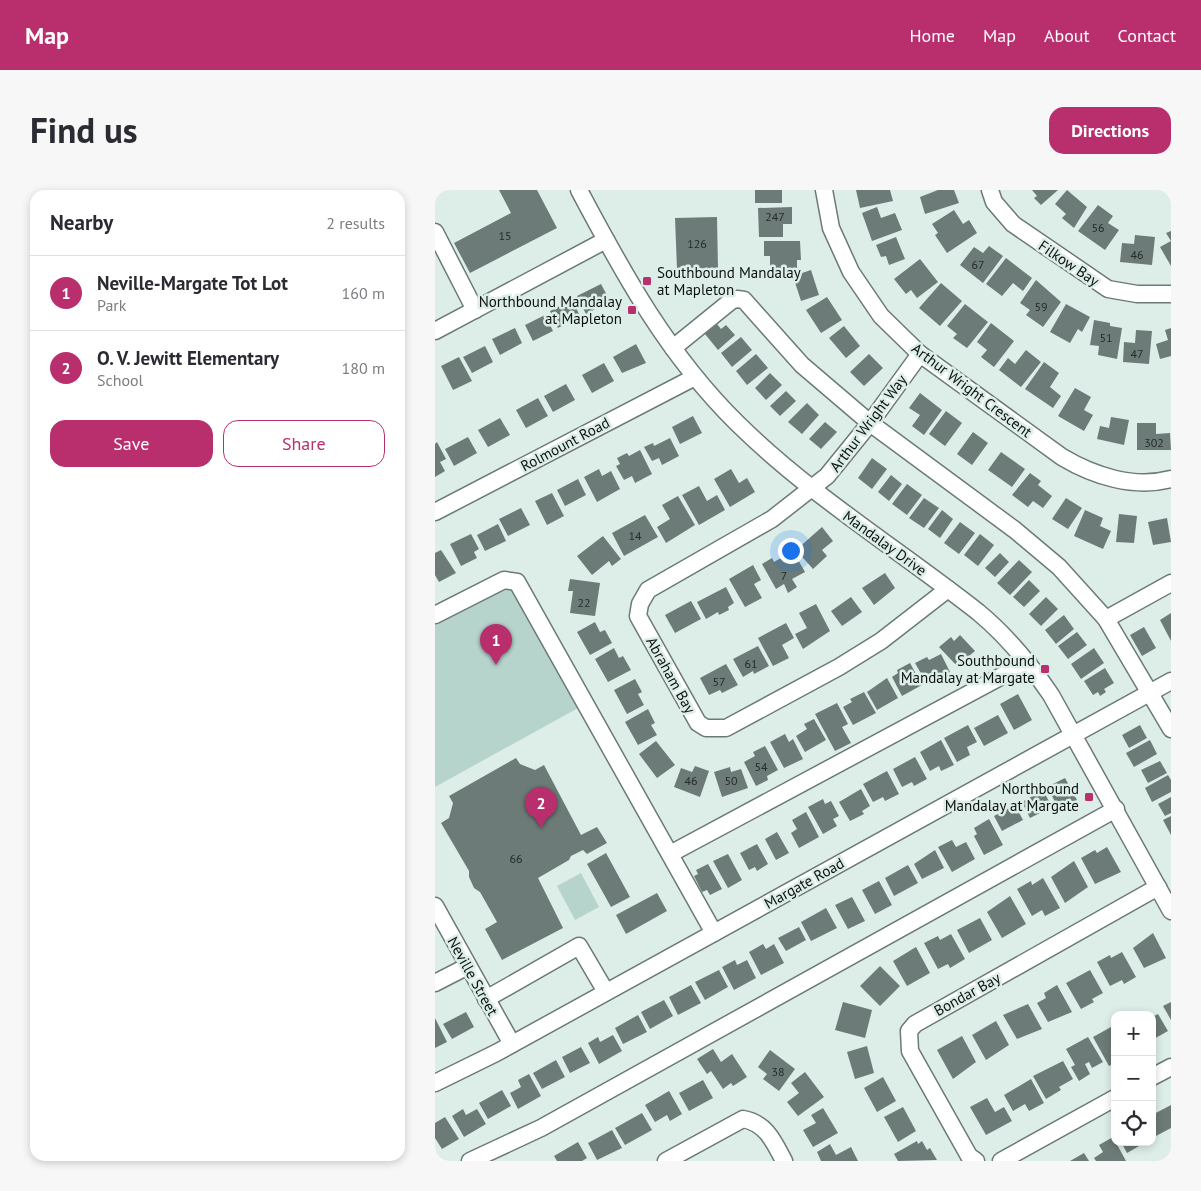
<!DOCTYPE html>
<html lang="en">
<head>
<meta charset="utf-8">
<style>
  :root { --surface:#fff; --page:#f7f7f7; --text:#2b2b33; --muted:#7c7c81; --line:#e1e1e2; --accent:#b92f6d }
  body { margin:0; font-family:"PT Sans",sans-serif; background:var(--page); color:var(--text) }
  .controls { position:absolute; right:15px; bottom:15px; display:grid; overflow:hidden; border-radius:10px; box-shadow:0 2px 8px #0003 }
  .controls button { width:45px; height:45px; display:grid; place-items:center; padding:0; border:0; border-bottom:1px solid var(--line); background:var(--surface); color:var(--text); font:25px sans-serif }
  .you { position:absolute; left:355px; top:360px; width:18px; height:18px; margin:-12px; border:4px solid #fff; border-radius:50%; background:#1a73e8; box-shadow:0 0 0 8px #1a73e833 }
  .badge { display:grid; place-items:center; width:32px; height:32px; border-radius:50%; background:var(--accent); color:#fff; font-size:16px; font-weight:700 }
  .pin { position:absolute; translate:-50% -41px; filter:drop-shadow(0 1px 2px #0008) }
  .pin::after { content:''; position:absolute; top:26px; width:18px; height:15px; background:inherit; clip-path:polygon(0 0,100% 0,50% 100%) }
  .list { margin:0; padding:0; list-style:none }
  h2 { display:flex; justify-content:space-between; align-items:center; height:65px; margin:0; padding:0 20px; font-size:21px }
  h2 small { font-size:16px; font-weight:400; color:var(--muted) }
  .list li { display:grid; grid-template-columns:32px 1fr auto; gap:15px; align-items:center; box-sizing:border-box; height:75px; padding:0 20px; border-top:1px solid var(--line) }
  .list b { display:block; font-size:19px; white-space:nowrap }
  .list p { margin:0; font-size:16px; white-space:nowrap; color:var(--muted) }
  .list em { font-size:16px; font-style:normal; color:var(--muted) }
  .actions { display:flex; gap:10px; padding:15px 20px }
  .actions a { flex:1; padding:11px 0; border:1px solid var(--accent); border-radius:15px; text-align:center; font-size:18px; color:var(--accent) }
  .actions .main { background:var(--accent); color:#fff }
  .icon { flex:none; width:28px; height:28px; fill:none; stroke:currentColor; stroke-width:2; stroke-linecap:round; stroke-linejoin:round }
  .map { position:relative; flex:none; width:736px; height:971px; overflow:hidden; border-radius:15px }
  header { display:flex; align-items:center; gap:30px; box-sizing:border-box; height:70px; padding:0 25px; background:var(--accent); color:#fff }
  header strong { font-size:24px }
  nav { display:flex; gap:28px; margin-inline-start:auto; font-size:18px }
  .intro { display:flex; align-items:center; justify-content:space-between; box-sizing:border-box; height:120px; padding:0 30px }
  h1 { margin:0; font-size:35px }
  .button { padding:12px 22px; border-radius:15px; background:var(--accent); color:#fff; font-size:18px; font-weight:700 }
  main { display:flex; gap:30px; padding:0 30px }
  aside { flex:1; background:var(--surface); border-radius:15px; box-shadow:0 2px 8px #0003 }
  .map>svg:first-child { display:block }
</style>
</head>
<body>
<header>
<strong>Map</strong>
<nav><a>Home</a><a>Map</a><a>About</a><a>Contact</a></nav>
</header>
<div class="intro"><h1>Find us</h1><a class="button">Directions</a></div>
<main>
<aside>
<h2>Nearby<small>2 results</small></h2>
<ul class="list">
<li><span class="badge">1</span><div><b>Neville-Margate Tot Lot</b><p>Park</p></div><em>160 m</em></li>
<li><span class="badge">2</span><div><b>O. V. Jewitt Elementary</b><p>School</p></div><em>180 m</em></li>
</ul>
<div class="actions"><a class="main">Save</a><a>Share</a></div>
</aside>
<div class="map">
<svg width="736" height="971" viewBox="0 0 736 971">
  <rect width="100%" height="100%" fill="#ddeee9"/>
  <g fill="#b6d4cc">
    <polygon points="68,396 80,400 145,517 0,597 0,434"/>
    <polygon points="146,683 164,717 140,730 122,696"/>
  </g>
  <g fill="#6c7b77">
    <polygon points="64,0 102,0 122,38 35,83 19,53 76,23"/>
    <rect x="320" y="0" width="27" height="13"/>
    <polygon points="421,0 455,0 458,11 425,18"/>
    <polygon points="503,0 519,0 524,13 490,24 485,7"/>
    <polygon points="597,0 623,0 606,15 599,8 602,6"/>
    <polygon points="632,0 652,17 639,38 627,28 631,24 620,14"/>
    <polygon points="663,15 678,26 673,33 684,40 670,60 643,41"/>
    <polygon points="357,17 357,34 348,34 348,47 324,47 323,18"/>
    <polygon points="442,17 446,28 460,23 467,40 437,51 427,23"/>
    <polygon points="519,20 528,34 534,30 542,43 512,63 500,45 503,43 497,34"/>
    <polygon points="282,27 283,78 242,79 240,28"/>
    <polygon points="736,41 736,76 725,57 736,51 731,43"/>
    <polygon points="700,45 720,47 717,75 685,72 687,53 699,54"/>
    <polygon points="461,47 470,69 454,75 451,66 446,67 441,55"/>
    <polygon points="329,51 365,51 366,70 362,70 362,78 335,79 335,66 329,66"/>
    <polygon points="554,56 568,66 548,93 525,75 539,57 548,63"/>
    <polygon points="571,68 597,88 588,101 578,93 567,106 551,94"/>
    <polygon points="485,69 503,92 482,108 476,100 471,104 459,89"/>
    <polygon points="376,80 384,105 366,111 358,86"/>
    <polygon points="601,90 626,112 608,137 591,125 595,120 585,113"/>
    <polygon points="506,93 527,111 505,136 484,118"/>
    <polygon points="166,94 175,111 151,124 142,106"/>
    <polygon points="392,107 407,130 386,143 371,120"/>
    <polygon points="137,110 145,126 123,138 115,121"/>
    <polygon points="530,114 553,132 532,158 518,148 522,144 512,136"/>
    <polygon points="631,114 655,127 647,142 643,139 635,153 615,142"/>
    <polygon points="110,125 118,141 98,151 90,135"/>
    <polygon points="659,130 675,133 675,136 687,138 682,169 663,165 664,156 655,155"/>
    <polygon points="556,133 579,151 559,177 546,167 552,160 542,152"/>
    <polygon points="282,134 286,139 291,135 300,145 283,160 270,144"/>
    <polygon points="409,136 425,156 411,168 394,148"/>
    <polygon points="80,138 87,153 65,165 57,149"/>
    <polygon points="736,138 736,166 725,169 721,154 733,150 730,140"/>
    <polygon points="701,140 717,141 714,174 688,172 689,152 700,153"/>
    <polygon points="306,147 317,160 297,177 286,163"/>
    <polygon points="201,154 211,173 187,183 178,167"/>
    <polygon points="50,156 58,172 37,183 28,167"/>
    <polygon points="591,160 606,172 586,197 564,180 573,168 580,174"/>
    <polygon points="321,164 333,178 312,195 301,181"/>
    <polygon points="434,164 448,178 429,196 415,182"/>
    <polygon points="24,167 37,191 18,200 6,176"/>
    <polygon points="609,172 624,183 615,197 626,206 618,218 590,199"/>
    <polygon points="169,173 179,191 157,203 147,185"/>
    <polygon points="335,183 347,195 331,210 320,198"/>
    <polygon points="131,194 140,210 118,222 109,206"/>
    <polygon points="640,198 656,207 649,220 658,225 649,241 623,226"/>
    <polygon points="351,201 361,211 345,226 335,216"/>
    <polygon points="485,203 507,220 489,245 477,236 485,225 474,218"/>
    <polygon points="103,208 113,226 91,238 81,220"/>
    <polygon points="372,213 384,225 367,244 353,232"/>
    <polygon points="511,221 527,233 510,256 494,244"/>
    <polygon points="258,226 267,243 245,254 237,237"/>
    <polygon points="676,227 694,230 689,255 662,249 665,236 674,238"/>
    <polygon points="65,228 75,245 53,257 43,240"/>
    <polygon points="390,232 402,242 386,259 374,249"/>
    <polygon points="702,233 721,233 721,244 735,243 736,260 702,260"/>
    <polygon points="538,242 553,253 537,275 522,264"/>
    <polygon points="33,247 42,263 19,276 10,259"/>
    <polygon points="235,248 244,266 227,275 224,268 217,271 209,257 218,253 219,256"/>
    <polygon points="2,252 11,269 5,272 10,281 0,287 0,254"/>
    <polygon points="205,260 217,284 200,293 197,286 189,290 181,276 185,274 182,268 192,263 194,266"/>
    <polygon points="566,262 590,279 577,297 553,280"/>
    <polygon points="437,268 452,279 437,299 423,288"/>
    <polygon points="164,279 167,286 176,281 185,299 162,312 149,287"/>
    <polygon points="296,279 304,293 312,288 320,302 295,317 279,289"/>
    <polygon points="595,283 606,291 603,295 617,306 608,318 598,311 593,317 577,305"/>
    <polygon points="456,285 467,294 454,311 443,302"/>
    <polygon points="143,289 151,305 130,316 122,300"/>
    <polygon points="472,294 487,305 472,325 457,314"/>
    <polygon points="264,296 272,311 282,305 290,320 264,335 247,305"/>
    <polygon points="117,303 129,326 112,335 100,311"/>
    <polygon points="243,306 260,335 231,353 222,337 235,329 227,315"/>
    <polygon points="489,308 504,318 489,338 474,328"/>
    <polygon points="631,308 647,318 633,339 617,329"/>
    <polygon points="86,318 95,335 73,346 64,329"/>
    <polygon points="507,320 518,329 505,348 493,339"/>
    <polygon points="650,320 668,328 665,336 676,341 668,359 639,346"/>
    <polygon points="684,324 702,326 699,353 681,352"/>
    <polygon points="210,325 223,347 189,366 177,343"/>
    <polygon points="732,328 736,352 718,355 713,332"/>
    <polygon points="525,332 540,343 524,364 509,353"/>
    <polygon points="63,334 71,351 50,361 42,345"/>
    <polygon points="387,337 398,351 387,360 392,366 378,379 361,360"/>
    <polygon points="36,344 44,359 39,362 42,368 26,376 15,354"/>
    <polygon points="545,344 559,355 543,376 529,365"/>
    <polygon points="168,346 186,369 177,376 174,371 157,385 142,366"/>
    <polygon points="6,360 21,383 4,392 0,385 0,363"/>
    <polygon points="358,361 370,382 357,389 362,397 353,403 349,394 341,399 327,374 337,368 339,372"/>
    <polygon points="565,363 574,372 560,387 550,378"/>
    <polygon points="584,370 597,382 575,405 562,393"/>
    <polygon points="318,375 326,390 319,394 327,408 310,417 294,389"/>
    <polygon points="450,383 460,398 439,415 427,398"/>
    <polygon points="135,389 165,393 160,426 135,423 138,401 133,401"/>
    <polygon points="594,390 605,401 589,417 578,407"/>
    <polygon points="291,397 299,413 293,417 294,420 284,425 283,422 271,429 262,412"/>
    <polygon points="416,407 427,422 407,436 396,421"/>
    <polygon points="611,407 623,419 606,436 594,424"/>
    <polygon points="256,411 266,429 240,443 230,425"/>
    <polygon points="381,414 395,441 368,459 360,444 372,438 364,423"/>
    <polygon points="736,423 736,451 725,430"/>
    <polygon points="629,425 639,439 621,454 610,440"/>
    <polygon points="160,432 165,442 170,440 177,453 155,465 142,442"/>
    <polygon points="351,433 359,448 347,455 354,468 338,476 323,448"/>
    <polygon points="709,437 721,458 707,466 695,445"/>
    <polygon points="642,442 652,455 633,469 623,456"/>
    <polygon points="525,445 540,461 522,476 504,457 516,447 519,451"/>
    <polygon points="323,456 334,476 319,484 318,481 308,487 298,469"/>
    <polygon points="179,458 184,468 188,466 196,480 173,492 160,469"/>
    <polygon points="659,458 669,473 646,489 636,474"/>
    <polygon points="506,464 515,482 492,494 480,473 492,467 494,470"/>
    <polygon points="475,473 487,495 467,506 457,487 463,483 462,480"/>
    <polygon points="291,474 303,495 287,503 285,500 274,505 265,488"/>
    <polygon points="670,478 679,493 669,499 671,502 665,506 663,502 658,505 649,491"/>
    <polygon points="452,488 463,508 442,520 432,502"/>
    <polygon points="200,489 207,502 203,504 209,515 192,524 179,500"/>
    <polygon points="429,502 441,523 418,535 408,517 417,512 415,509"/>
    <polygon points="583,504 597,530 579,540 565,514"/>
    <polygon points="402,513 413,534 407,537 416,553 400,561 380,524"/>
    <polygon points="213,519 220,533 216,535 222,545 203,555 190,532"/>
    <polygon points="563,525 573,543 549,556 539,538"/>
    <polygon points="379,529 391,550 370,562 361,546 372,539 369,534"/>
    <polygon points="533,535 542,552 532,557 535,565 522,572 509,548"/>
    <polygon points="705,535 712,548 694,558 687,545"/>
    <polygon points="350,544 354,552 358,549 368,569 349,578 335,552"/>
    <polygon points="506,550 519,575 506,581 504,576 495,581 485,562"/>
    <polygon points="715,550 722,564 699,577 691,563"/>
    <polygon points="221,551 240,575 222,588 204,564"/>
    <polygon points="330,556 343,580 332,586 333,590 321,596 309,572 320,566 318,562"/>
    <polygon points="480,567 492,589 479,596 477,592 467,597 458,579"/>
    <polygon points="81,568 85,574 100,580 109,575 146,645 162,637 172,653 152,664 148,660 136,666 134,670 103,688 128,738 67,770 50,739 62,732 45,702 39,698 34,687 34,681 6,633 14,628 18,613 14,606"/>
    <polygon points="725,571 732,583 713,593 706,580"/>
    <polygon points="260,576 274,581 265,607 239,597 246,578 257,582"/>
    <polygon points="295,577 296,582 306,579 313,598 287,607 279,582"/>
    <polygon points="452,581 464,604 450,611 448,607 438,612 428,594"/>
    <polygon points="733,585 736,590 736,602 717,612 710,598"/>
    <polygon points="630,588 642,610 624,619 612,597"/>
    <polygon points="426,599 435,616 427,621 429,624 415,631 404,612"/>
    <polygon points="608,600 617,617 595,628 587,612"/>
    <polygon points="736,607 736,623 730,626 723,614"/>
    <polygon points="388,609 390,614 396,611 404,626 398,629 402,636 388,644 373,617"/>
    <polygon points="580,615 588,630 567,641 559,626"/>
    <polygon points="371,622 384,647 364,658 356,643 362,639 357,630"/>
    <polygon points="736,626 736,645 728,630"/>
    <polygon points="554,629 568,655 549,665 539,646 542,644 539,638"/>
    <polygon points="342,642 354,663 341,670 330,649"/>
    <polygon points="517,650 521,657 531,652 540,669 517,682 503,657"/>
    <polygon points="322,654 333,674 322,681 320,677 314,680 305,663"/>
    <polygon points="672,657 686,682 660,694 646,668 660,660 662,663"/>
    <polygon points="500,660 509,678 487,689 479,674"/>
    <polygon points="171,663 195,707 176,717 152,674"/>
    <polygon points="293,664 307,690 293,698 278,671"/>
    <polygon points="639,671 653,697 630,713 616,687"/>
    <polygon points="273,674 287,699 275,705 272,700 267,702 259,686 263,684 261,680"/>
    <polygon points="473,675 483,693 459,706 450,688"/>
    <polygon points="608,688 625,718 610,726 607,720 597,726 582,699 596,691 597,695"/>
    <polygon points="444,691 457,715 440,724 427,700"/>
    <polygon points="222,703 232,721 191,744 181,725"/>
    <polygon points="575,706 591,734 567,748 552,722"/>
    <polygon points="417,707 430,731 413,739 400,715"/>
    <polygon points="391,718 402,738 376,751 366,732"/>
    <polygon points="545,728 557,750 534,763 522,740"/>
    <polygon points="364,737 371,750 351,761 343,748"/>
    <polygon points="718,743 731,768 709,778 698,758"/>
    <polygon points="516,744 530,769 515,778 513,774 503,779 489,753 503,746 505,750"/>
    <polygon points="328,754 331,759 339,754 349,773 326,785 314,762"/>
    <polygon points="481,757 495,783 472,796 458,771"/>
    <polygon points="687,762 701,787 689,794 687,790 675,796 662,772 675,765 676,768"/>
    <polygon points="300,770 302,775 312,770 321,788 299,800 287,777"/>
    <polygon points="445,776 465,796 445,816 425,796"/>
    <polygon points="284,780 293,797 270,810 260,792"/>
    <polygon points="655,780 668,803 657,809 659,812 646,819 631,793"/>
    <polygon points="256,795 266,813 243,825 234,807"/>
    <polygon points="622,795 637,822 613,832 602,813 611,808 609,803"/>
    <polygon points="229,810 238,826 215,839 206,822"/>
    <polygon points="408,812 437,820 430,848 400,840"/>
    <polygon points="736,812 736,830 728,816"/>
    <polygon points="593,814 607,839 582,849 568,825"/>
    <polygon points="31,822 39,837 17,849 8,834"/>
    <polygon points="723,824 733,841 717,850 717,827"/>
    <polygon points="203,825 212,842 188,854 180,838"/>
    <polygon points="0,828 12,852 0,858"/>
    <polygon points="561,831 574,855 551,870 537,845"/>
    <polygon points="676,837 680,843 680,873 674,876 658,847"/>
    <polygon points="178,845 187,861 164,874 153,853 163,847 165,852"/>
    <polygon points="527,846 541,872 518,889 502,860"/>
    <polygon points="653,847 668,872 657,878 654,872 650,874 655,884 644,891 636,877 640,875 631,859"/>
    <polygon points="432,856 439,883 420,889 412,862"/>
    <polygon points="146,857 155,873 135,883 127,867"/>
    <polygon points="278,859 286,872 297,864 312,887 298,896 296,893 288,899 276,881 272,884 262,869"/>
    <polygon points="335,860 360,879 344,901 328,889 332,884 323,877"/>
    <polygon points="121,870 130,887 107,899 98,883"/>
    <polygon points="628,871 638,889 624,897 626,900 611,909 598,886"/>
    <polygon points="370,882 389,907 363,926 352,912 364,903 356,893"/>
    <polygon points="94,884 106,906 83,919 75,903 86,897 83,890"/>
    <polygon points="448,887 461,911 442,922 429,898"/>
    <polygon points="596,889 609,913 594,921 590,914 578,921 569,905"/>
    <polygon points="268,890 278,908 254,921 244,903"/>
    <polygon points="67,900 76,916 53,929 44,913"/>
    <polygon points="234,901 247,924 235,931 232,925 220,932 210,915"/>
    <polygon points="552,908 560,922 569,917 577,931 551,945 535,917"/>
    <polygon points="736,915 736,938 721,946 717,940 717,925"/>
    <polygon points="468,917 481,941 463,952 449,927"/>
    <polygon points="388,918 403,943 378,957 368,940 381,933 376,925"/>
    <polygon points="28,919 31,925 42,919 51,934 29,947 17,926"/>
    <polygon points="207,923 217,940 190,955 180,938"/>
    <polygon points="10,927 24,949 7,959 0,948 0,933"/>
    <polygon points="177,940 187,958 162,970 153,953"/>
    <polygon points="678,947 691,971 661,971 659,968 668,962 664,955"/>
    <polygon points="482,951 483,954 487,951 492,960 495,958 502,970 463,971 459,964"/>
    <polygon points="143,952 152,968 147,971 122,971 119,966"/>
    <polygon points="686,952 711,952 692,963"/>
    <polygon points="395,954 401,965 416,957 423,971 386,971 382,962"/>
    <polygon points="649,963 654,971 635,971"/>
  </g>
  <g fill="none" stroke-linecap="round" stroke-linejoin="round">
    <g stroke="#6c7a77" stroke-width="19">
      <g id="minor">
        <path d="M144,0C189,85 233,165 302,233C375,305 463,359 543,422C572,446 595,474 616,505L736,721"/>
        <path d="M389,0L396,38L416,82L446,126L485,164L627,267C659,286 699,299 736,289"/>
        <polyline points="555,0 559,12 578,34 673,99 702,104 736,104"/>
        <polyline points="0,42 40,120"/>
        <polyline points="0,141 171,50"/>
        <polyline points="238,158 296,111 302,109 309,110 367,175 435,233 580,340 624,377 671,429 736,539"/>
        <polyline points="485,164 435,233 392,286 337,329 213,400 205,414 203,426 263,533 271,538 291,538 404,477 446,451 513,399"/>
        <polyline points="0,322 260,187"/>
        <polyline points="0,425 69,390 82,392 279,743"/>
        <polyline points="671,429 736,393"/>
        <polyline points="235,664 593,472"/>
        <polyline points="0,716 77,854"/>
        <polyline points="0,793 33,776"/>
        <polyline points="51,809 144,756 171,802"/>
        <polyline points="717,887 736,877"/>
        <polyline points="0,893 61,863 736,491"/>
        <polyline points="35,971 106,938 681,619"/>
        <path d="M231,971L308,929C331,933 339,952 349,971"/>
        <polyline points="541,971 534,966 475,861 474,841 480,834 723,697"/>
        <polyline points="566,971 680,908"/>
      </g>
    </g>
    <use href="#minor" stroke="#fff" stroke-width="16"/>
  </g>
  <g fill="#b92f6d" stroke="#ddeee9" stroke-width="2">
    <rect x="207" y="86" width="10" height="10" rx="2.5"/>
    <rect x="192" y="115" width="10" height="10" rx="2.5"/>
    <rect x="605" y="474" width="10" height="10" rx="2.5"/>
    <rect x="649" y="602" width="10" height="10" rx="2.5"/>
  </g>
  <g text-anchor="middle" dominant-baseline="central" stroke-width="5" stroke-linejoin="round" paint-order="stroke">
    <g font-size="12" fill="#252c2a">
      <text x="340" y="26">247</text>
      <text x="663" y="37">56</text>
      <text x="70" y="45">15</text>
      <text x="262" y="53">126</text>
      <text x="702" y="64">46</text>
      <text x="543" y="74">67</text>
      <text x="606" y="116">59</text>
      <text x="671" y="147">51</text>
      <text x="702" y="163">47</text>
      <text x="719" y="252">302</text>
      <text x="200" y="345">14</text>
      <text x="349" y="385">7</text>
      <text x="149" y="412">22</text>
      <text x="316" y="473">61</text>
      <text x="284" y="491">57</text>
      <text x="326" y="576">54</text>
      <text x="256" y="590">46</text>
      <text x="296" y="590">50</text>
      <text x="81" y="668">66</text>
      <text x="343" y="881">38</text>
    </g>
    <g font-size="15" fill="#0d1211" stroke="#ddeee9">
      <text transform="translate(634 73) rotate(34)">Filkow Bay</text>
      <text transform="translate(537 200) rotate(37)">Arthur Wright Crescent</text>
      <text transform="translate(433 233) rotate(-53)">Arthur Wright Way</text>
      <text transform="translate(130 254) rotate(-28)">Rolmount Road</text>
      <text transform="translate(450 353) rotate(36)">Mandalay Drive</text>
      <text transform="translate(236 485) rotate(61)">Abraham Bay</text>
      <text transform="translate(369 693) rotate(-29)">Margate Road</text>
      <text transform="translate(38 786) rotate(61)">Neville Street</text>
      <text transform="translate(532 804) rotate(-29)">Bondar Bay</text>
    </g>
    <g font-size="15" fill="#0d1211" stroke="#ddeee9" text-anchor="end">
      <text x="222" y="82" text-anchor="start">Southbound Mandalay<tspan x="222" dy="17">at Mapleton</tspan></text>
      <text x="187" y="111">Northbound Mandalay<tspan x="187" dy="17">at Mapleton</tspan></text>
      <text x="600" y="470">Southbound<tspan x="600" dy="17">Mandalay at Margate</tspan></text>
      <text x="644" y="598">Northbound<tspan x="644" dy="17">Mandalay at Margate</tspan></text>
    </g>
  </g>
</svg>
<div class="controls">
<button>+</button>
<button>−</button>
<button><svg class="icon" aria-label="locate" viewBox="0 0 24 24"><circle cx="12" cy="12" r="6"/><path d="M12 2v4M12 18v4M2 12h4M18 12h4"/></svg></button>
</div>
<div class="you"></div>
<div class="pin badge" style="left:61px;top:475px">1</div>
<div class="pin badge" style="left:106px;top:638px">2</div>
</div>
</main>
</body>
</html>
